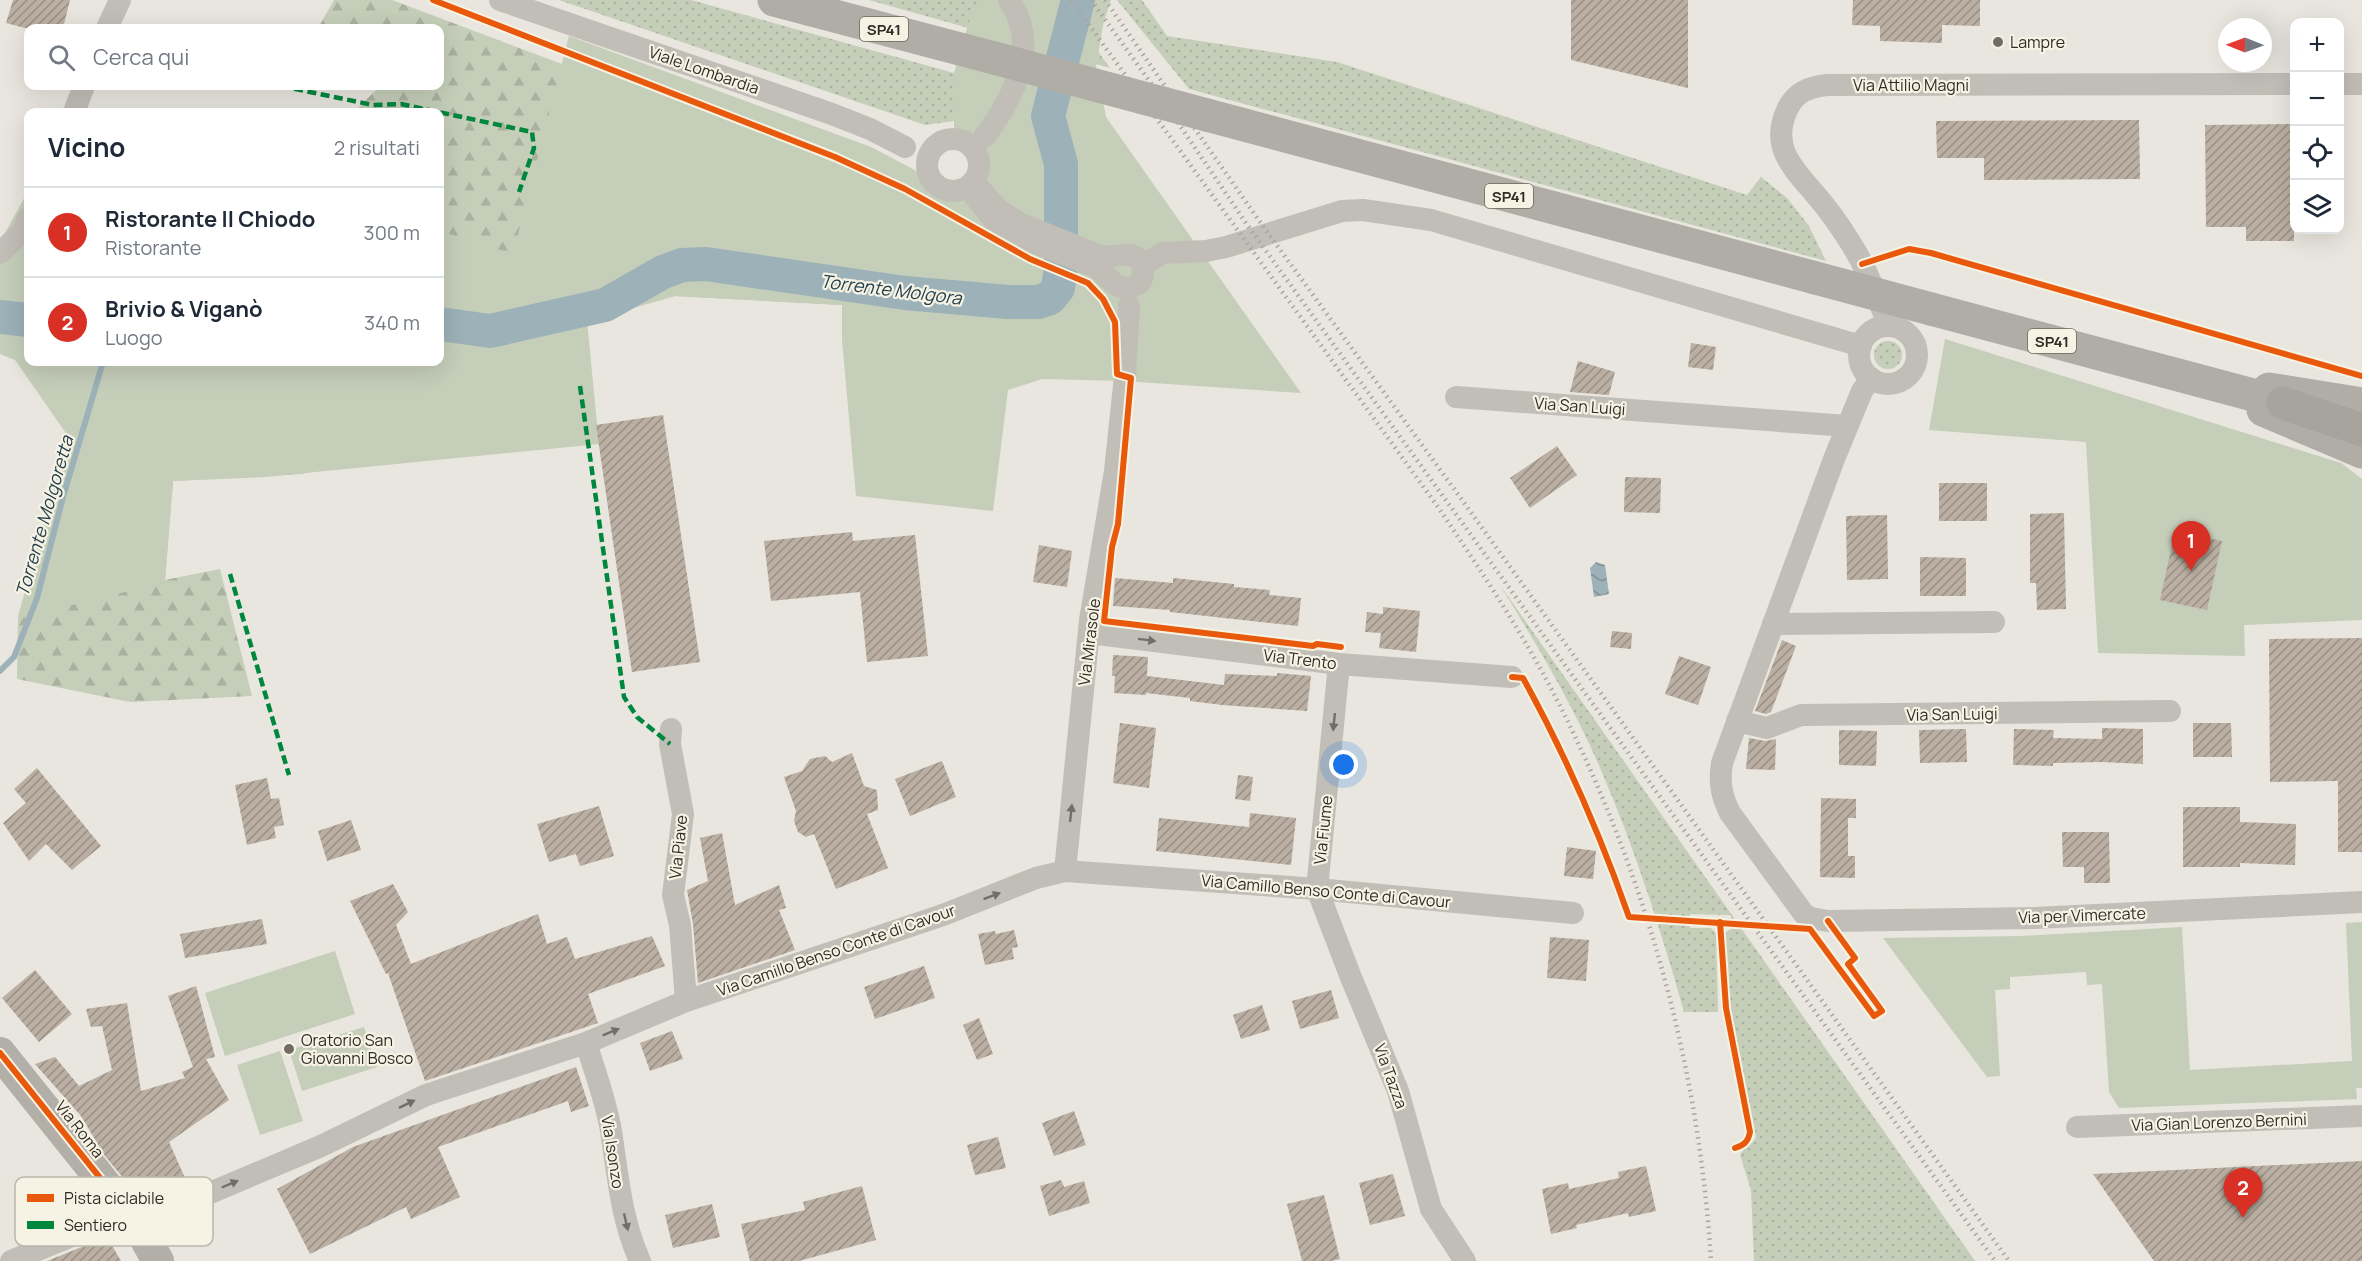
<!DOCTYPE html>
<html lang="it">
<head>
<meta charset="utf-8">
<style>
  :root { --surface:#fff; --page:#f6f6f7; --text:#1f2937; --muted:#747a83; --line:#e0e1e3; --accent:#d93025 }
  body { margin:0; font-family:Manrope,sans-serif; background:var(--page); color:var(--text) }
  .controls { position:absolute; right:18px; top:18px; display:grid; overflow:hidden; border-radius:12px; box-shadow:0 6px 24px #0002 }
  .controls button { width:54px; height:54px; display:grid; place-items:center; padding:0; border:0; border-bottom:2px solid var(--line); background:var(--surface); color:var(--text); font:30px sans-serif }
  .compass { position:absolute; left:2218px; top:18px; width:54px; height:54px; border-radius:50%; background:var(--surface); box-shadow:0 6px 24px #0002; rotate:271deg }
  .you { position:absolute; left:1344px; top:765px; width:21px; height:21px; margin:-15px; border:4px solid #fff; border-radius:50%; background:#1a73e8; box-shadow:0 0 0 9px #1a73e833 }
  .badge { display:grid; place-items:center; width:39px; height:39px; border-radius:50%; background:var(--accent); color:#fff; font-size:20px; font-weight:700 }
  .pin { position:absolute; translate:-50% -50px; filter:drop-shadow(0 2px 3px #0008) }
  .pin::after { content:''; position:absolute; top:32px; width:21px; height:18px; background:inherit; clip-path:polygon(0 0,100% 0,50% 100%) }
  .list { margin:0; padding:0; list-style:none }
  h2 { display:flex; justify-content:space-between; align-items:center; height:78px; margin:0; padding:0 24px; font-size:26px }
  h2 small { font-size:20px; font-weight:400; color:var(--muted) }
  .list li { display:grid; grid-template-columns:39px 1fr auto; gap:18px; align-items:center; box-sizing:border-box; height:90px; padding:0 24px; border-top:2px solid var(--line) }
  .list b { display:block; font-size:22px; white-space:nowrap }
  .list p { margin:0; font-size:20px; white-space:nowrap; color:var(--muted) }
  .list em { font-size:20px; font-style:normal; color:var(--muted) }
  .icon { flex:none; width:33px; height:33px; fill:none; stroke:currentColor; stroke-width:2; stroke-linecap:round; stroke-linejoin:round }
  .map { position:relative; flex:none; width:2362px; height:1261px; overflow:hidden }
  .search { position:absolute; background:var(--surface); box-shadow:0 6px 24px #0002; left:24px; top:24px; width:420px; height:66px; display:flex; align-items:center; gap:15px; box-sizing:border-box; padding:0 21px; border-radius:12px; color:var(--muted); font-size:22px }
  .panel { position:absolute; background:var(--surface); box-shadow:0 6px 24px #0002; left:24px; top:108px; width:420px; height:258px; border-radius:12px }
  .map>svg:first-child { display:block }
</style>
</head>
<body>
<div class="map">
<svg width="2362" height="1261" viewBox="0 0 2362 1261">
  <defs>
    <pattern id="grass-dots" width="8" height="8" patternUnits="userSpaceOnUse" patternTransform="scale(1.5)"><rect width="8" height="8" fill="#c5ceb9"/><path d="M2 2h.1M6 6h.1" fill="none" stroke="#aab19f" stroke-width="1.8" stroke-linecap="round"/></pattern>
    <pattern id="forest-firs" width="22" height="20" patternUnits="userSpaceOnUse" patternTransform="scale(1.5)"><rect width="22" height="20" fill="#c5ceb9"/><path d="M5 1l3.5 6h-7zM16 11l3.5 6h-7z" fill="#aab19f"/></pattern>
    <pattern id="water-waves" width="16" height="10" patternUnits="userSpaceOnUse" patternTransform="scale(1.5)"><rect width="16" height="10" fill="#9cb1b8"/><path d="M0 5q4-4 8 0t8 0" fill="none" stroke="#809095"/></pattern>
    <pattern id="building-hatch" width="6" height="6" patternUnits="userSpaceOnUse" patternTransform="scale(1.5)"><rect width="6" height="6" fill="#baafa2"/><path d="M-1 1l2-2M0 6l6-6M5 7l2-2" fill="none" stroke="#988f84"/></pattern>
  </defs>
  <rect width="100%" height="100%" fill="#e8e6de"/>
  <g fill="url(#grass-dots)">
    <polygon points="559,0 691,0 954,73 954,121 925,125"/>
    <polygon points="869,0 1060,0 1110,68"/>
    <polygon points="1117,0 1142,0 1167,36 1337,62 1747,195 1761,177 1787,198 1809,226 1826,261 1189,89"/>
    <circle cx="1888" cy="355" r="14"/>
    <path d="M1500,585L1975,1261H1754L1751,1190L1740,1155C1744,1147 1752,1146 1756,1137L1729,1009L1725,933L1731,929V915L1690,914V928H1711L1716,934L1718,1012H1684C1661,930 1635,849 1601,770C1573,705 1537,645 1500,585Z"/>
  </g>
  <polygon fill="url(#forest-firs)" points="334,0 392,0 562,64 842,305 675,296 587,321 591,369 303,474 173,481 165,580 220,569 252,696 130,702 17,679 18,617 68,436 440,362 440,112 354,112 378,88 367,86 440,86 440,28 318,28"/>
  <g fill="#c5ceb9">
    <path d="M980,0H1111L1103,25L1096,67L1106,117L1301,393L1123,381L1042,379L1008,390L993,511L856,496L842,340V305L675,296L587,321L599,444L265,477L173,481L165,581L95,600L18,617L68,436L15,360L0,354V242L28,191V362H440V231L513,254L569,36L871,147L913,169L949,194L960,195L983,178C986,160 985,150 976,134L954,130V73L971,15Z"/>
    <polygon points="1945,339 2341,463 2362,479 2362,620 2244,625 2245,656 2098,653 2086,442 1929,430"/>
    <polygon points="2362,922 2362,1088 2356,1088 2357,1099 2119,1108 2109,1092 2102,984 2087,985 2086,972 2010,977 2010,989 1995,990 2000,1076 1987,1077 1883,938 2022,936 2182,927 2190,1070 2352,1061 2346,923"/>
    <polygon points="335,951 355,1014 225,1056 205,993"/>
    <polygon points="364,1027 377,1067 302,1091 289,1050"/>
    <polygon points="280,1051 303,1121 260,1135 237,1065"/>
  </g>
  <polygon fill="url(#water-waves)" points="1596,562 1605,565 1609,594 1594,597 1590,568"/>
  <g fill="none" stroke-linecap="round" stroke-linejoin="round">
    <polyline stroke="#9cb1b8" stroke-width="6" points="0,671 14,657 37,598 63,497 103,362"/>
    <g stroke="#9cb1b8" stroke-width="34">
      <polyline points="0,317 28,320"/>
      <polyline points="440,324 490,331 605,305 663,272 682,265 706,264 905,293 1008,302 1038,302 1050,298 1058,288 1061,267 1061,164 1048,116 1078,0"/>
    </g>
  </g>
  <g fill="url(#building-hatch)">
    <polygon points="13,0 70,0 63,28 25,28 6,23"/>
    <polygon points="1571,0 1688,0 1688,88 1571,60"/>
    <polygon points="1853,0 1980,0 1980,26 1942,25 1942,43 1880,41 1880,26 1852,25"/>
    <polygon points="2139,120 2140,179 1984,180 1984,158 1937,158 1936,121"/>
    <polygon points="2293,124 2294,241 2246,241 2246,227 2206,227 2205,125"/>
    <polygon points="1691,343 1716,347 1713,370 1688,367"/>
    <polygon points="1578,361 1615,372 1609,395 1570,392"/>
    <polygon points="663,415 700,662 632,672 596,425"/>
    <polygon points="1557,446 1577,475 1530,508 1510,478"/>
    <polygon points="1625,477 1661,478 1660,513 1624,512"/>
    <rect x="1939" y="483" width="48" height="38"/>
    <polygon points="2064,513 2066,609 2037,610 2036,583 2030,583 2030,514"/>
    <polygon points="1887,515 1888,579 1847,580 1846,516"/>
    <polygon points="2175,531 2222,541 2207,610 2160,600"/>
    <polygon points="852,532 853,541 915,535 928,656 867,662 860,592 771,601 764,541"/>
    <polygon points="1039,545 1072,551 1067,587 1033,582"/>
    <polygon points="1920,557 1966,558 1966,596 1920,596"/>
    <polygon points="1115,578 1173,583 1173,578 1234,584 1234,587 1270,590 1269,595 1301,598 1298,626 1170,612 1170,610 1113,606"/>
    <polygon points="1383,607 1420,611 1416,652 1379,648 1381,633 1365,632 1367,612 1383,614"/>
    <polygon points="1612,631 1632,633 1631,649 1610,647"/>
    <polygon points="2362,638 2362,852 2338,852 2338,781 2270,782 2269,639"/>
    <polygon points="1782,640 1796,646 1771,712 1766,714 1755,711"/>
    <polygon points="1113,655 1148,657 1147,676 1224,685 1225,674 1277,676 1277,673 1311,676 1307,711 1222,705 1190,701 1190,698 1146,693 1146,695 1114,693 1115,676 1112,676"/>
    <polygon points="1679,656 1711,667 1698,705 1665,694"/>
    <polygon points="1120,723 1156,728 1149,788 1113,783"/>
    <polygon points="2193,723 2231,723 2232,757 2193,757"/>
    <polygon points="2102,728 2143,729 2143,764 2102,762 2053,763 2053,766 2013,765 2014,729 2054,730 2053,738 2102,739"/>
    <polygon points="1966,729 1967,762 1920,763 1919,730"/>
    <polygon points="1839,730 1877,731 1876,766 1839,765"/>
    <polygon points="1749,738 1765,741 1776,739 1775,770 1746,769"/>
    <polygon points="852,753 864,786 877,790 878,810 867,814 888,868 836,889 814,834 806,837 798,832 794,821 796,811 784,777 802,771 810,759 825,756 832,762"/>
    <polygon points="942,761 956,797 910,816 895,779"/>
    <polygon points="37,768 101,846 72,870 46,844 29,861 3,823 26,803 14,789"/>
    <polygon points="1238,775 1253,777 1250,801 1235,799"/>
    <polygon points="267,778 271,799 279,798 284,825 274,827 276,838 247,845 235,785"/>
    <polygon points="1821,798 1856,799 1856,818 1848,818 1848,856 1855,856 1855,878 1820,877"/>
    <polygon points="599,806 614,856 580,866 576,854 549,862 537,824"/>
    <polygon points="2183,807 2240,807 2240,822 2296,824 2295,865 2240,863 2240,867 2183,867"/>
    <polygon points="1250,813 1296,818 1291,865 1156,851 1159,818 1249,827"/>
    <polygon points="351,820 361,850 327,861 318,831"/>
    <polygon points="2062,832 2109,832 2110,883 2084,883 2084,867 2063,867"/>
    <polygon points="722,833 735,905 779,885 786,908 779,910 795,950 698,983 693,924 687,890 708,881 700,838"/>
    <polygon points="1567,847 1596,851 1593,879 1564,876"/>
    <polygon points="393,884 408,912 396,925 411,964 538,914 547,944 567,937 575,959 652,936 665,966 588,994 598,1023 425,1081 388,973 386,974 350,901"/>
    <polygon points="262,919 267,944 185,958 180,934"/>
    <polygon points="1014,930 1018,947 1012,948 1014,959 985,965 978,934 995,931 996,934"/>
    <polygon points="1550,937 1589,940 1586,981 1547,978"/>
    <polygon points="924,966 935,998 875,1019 864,987"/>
    <polygon points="35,970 72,1014 39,1042 2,998"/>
    <polygon points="196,986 215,1057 206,1059 229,1100 169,1142 189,1187 159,1197 146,1177 130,1186 105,1156 81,1116 35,1064 55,1057 79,1086 112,1070 102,1026 91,1027 86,1009 127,1003 141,1091 185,1078 182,1072 193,1067 168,996"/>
    <polygon points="1331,990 1339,1018 1300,1029 1292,1001"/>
    <polygon points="1262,1005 1270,1030 1241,1039 1233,1015"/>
    <polygon points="979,1018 993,1054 977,1060 963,1025"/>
    <polygon points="672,1031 683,1059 650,1071 640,1043"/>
    <polygon points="576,1067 589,1106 571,1112 568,1101 438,1147 460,1197 411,1219 406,1207 310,1254 277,1189 353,1147"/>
    <polygon points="1074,1111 1086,1145 1054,1156 1042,1123"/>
    <polygon points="998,1137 1006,1168 975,1175 967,1145"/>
    <polygon points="2362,1161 2362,1261 2154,1261 2093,1174"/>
    <polygon points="1646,1166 1656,1211 1629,1217 1628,1213 1576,1225 1577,1228 1551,1234 1542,1189 1568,1183 1569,1189 1619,1178 1618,1172"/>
    <polygon points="1393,1174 1405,1216 1370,1225 1359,1183"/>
    <polygon points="1061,1180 1064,1187 1084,1181 1090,1203 1049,1216 1040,1186"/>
    <polygon points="862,1186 876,1240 799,1261 750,1261 741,1224 805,1210 803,1202"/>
    <polygon points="1324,1195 1340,1259 1331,1261 1302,1261 1287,1204"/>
    <polygon points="712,1204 720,1237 673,1248 665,1215"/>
    <polygon points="107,1237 121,1261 47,1261 99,1240"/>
  </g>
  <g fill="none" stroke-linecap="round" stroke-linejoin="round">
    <g stroke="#c1beb7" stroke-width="22">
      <polyline points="500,0 832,114 870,129 905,147"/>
      <polyline points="107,28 120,0"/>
      <polyline points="2340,84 2362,84"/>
      <polyline points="74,112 84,86"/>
      <path d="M984,137C1013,99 1041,46 1009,0"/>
      <circle cx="953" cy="165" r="26"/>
      <path d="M968,188L994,220L1035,243L1096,267L1116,285L1128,289L1140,283C1146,272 1144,257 1130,255C1120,254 1110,258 1100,256L1019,223L998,209L974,182"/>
      <polyline points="0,253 23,231 28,218"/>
      <polyline points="1142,265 1163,253 1206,251 1226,247 1342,211 1363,210 1431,220 1861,346"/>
      <path d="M1889,326C1877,298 1867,268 1850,242C1840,226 1828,209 1815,194C1793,168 1770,147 1787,110C1795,92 1809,87 1827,85L2294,84"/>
      <circle cx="1888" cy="355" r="29"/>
      <path d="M1871,378L1862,391L1834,459L1722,763C1719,782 1721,795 1730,813L1804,914L1811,918L1828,921L2035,918L2362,902"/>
      <polyline points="1456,397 1847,426"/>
      <polyline points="1773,624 1994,622"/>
      <polyline points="1089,633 1339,664 1512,677"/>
      <polyline points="1339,664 1317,889 1350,975 1398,1091 1431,1209 1465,1261"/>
      <polyline points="1737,721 1767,728 1801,715 2170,711"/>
      <polyline points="671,729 670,744 683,814 673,895 680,925 686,1001"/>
      <polyline points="1065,871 1090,620 1115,471 1125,376 1129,306"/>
      <path d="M586,1043C595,1072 606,1101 611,1131C618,1176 621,1219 640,1261"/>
      <polyline points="2077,1127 2362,1116"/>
      <polyline points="137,1224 321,1146 426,1095 586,1043 686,1001 943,915 1036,878 1065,871 1317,889 1573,913"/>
      <polyline points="11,1261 128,1213"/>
    </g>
    <polyline stroke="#b2afa8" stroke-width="32" points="0,1053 137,1224 158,1261"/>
    <g stroke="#b0aca6" stroke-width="33">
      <polyline points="774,0 994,58"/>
      <polyline points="1207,115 1812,277"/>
      <polyline points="1931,309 2283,403"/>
      <polyline points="2269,389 2362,404"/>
      <polyline points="2263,410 2362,452"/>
    </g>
    <polyline stroke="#a7a49d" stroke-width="33" points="2283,403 2362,430"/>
    <g stroke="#a9a6a1" stroke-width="4.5" stroke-dasharray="1.5 4.5" stroke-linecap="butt">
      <path d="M1071,0L1438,507C1479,568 1521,630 1555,696C1645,871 1699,1064 1711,1261"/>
      <polyline points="1091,0 1153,86 1248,226 1995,1261"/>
      <polyline points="1105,0 1260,222 1457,493 2009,1261"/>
    </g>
    <g stroke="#b0aca6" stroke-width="33">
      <polyline points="994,58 1207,115"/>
      <polyline points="1812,277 1931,309"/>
    </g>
    <g stroke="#00873e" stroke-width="4.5" stroke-dasharray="9 4.5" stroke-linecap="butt">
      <polyline points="281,86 373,105 401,104 532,132 534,148 519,192"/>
      <polyline points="580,386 624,697 637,717 670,744"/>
      <polyline points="230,574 289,775"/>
    </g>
    <g stroke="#f6f2e4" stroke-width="10">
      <g id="cycleway">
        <polyline points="433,0 835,157 905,189 1030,259 1088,283 1103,299 1115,322 1117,374 1131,378 1118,524 1112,547 1104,621 1313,646 1317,644 1341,647"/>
        <polyline points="1862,264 1909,249 1931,253 2362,376"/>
        <path d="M1512,677L1523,678C1565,754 1600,834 1629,917L1810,929L1874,1016L1882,1011L1848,964L1855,958L1828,921"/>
        <path d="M1720,922L1726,1008L1750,1132C1748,1142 1744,1145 1735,1148"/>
        <polyline points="0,1053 137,1224"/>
      </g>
    </g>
    <use href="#cycleway" stroke="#e8590c" stroke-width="6"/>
  </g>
  <defs><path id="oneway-solid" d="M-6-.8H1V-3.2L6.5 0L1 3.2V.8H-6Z" transform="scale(1.5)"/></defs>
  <g fill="#726e67">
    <use href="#oneway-solid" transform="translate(1147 640) rotate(7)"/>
    <use href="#oneway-solid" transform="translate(1334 722) rotate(96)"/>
    <use href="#oneway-solid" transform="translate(1071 813) rotate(-84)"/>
    <use href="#oneway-solid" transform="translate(992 896) rotate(-21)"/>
    <use href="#oneway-solid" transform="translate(611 1032) rotate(-22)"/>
    <use href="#oneway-solid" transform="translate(407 1104) rotate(-26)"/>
    <use href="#oneway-solid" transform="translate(230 1184) rotate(-23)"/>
    <use href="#oneway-solid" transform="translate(626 1222) rotate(77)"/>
  </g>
  <g fill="#716d66" stroke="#f6f2e4" stroke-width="2">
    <circle cx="1998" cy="42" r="6"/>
    <circle cx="289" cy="1049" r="6"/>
  </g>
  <g text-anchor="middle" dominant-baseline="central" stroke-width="4.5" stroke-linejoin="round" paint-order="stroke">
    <g fill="#f6f2e4" stroke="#6c675f" stroke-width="1.5">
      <rect x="860" y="17" width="48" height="24" rx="4.5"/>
      <rect x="1485" y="184" width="48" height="24" rx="4.5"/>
      <rect x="2028" y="329" width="48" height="24" rx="4.5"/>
    </g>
    <g font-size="15" font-weight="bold" fill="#312c26">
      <text x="884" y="29">SP41</text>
      <text x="1509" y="196">SP41</text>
      <text x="2052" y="341">SP41</text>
    </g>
    <g font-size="16" fill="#312c26" stroke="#f6f2e4" text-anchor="start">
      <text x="2010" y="42">Lampre</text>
      <text x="301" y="1040">Oratorio San<tspan x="301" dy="18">Giovanni Bosco</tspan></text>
    </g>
    <g font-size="16" fill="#312c26" stroke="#f6f2e4">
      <text transform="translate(704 70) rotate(19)">Viale Lombardia</text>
      <text x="1911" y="85">Via Attilio Magni</text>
      <text transform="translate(1580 406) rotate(4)">Via San Luigi</text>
      <text transform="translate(1089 642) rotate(-83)">Via Mirasole</text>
      <text transform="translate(1300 659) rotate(7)">Via Trento</text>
      <text transform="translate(1952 714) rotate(-1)">Via San Luigi</text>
      <text transform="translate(1323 830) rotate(-84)">Via Fiume</text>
      <text transform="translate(678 847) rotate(-84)">Via Piave</text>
      <text transform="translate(1326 891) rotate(5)">Via Camillo Benso Conte di Cavour</text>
      <text transform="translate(2082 915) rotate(-2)">Via per Vimercate</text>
      <text transform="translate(836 950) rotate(-19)">Via Camillo Benso Conte di Cavour</text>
      <text transform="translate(1391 1076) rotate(70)">Via Tazza</text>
      <text transform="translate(2219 1122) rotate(-2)">Via Gian Lorenzo Bernini</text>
      <text transform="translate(80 1129) rotate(52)">Via Roma</text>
      <text transform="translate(613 1152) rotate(81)">Via Isonzo</text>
    </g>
    <g font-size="18" font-style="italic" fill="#213f4d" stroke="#f6f2e4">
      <text transform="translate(891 289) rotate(7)">Torrente Molgora</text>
      <text transform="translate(44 516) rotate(-74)">Torrente Molgoretta</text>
    </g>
  </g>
  <rect x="15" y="1177" width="198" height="69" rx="9" fill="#f6f2e4" stroke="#bbb7ab" stroke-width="1.5"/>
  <rect x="27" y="1194" width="27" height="8" fill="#e8590c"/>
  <rect x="27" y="1221" width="27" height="8" fill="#00873e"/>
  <g font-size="16" fill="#312c26">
    <text x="64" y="1204">Pista ciclabile</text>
    <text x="64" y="1231">Sentiero</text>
  </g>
</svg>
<div class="controls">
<button>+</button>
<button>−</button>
<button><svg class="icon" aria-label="locate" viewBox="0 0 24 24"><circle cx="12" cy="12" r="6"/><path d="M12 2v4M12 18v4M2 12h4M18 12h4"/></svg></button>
<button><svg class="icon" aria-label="layers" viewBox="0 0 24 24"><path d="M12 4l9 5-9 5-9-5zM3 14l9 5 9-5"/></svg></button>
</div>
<svg class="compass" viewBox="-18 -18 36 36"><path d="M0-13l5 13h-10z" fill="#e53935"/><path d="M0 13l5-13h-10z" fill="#747a83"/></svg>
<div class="you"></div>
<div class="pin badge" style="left:2191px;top:571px">1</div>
<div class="pin badge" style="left:2243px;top:1218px">2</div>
<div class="search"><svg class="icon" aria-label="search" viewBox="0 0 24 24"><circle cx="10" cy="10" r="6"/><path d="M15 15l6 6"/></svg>Cerca qui</div>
<section class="panel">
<h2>Vicino<small>2 risultati</small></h2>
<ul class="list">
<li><span class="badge">1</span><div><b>Ristorante Il Chiodo</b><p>Ristorante</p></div><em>300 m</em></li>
<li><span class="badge">2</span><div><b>Brivio &amp; Viganò</b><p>Luogo</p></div><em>340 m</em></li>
</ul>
</section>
</div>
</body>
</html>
